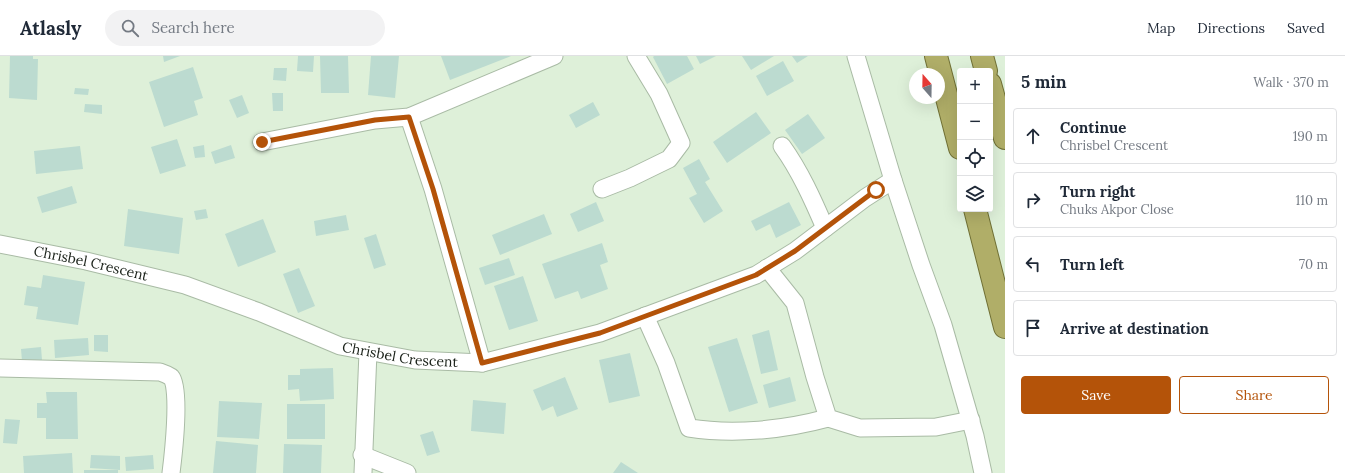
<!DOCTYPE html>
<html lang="en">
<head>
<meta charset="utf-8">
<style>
  :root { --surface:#fff; --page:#f2f2f3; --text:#1f2937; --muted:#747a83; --line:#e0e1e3; --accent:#b45309 }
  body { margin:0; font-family:Lora,serif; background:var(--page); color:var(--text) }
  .controls { position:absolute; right:12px; top:12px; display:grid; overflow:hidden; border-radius:4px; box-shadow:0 4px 16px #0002 }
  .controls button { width:36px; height:36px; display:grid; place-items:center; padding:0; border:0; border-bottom:1px solid var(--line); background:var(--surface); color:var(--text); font:20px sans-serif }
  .compass { position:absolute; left:909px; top:12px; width:36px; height:36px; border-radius:50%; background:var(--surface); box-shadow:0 4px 16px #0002; rotate:340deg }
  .stop { position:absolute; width:12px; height:12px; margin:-9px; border:3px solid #b45309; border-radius:50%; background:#fff }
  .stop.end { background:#b45309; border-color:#fff; box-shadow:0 1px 4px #0008 }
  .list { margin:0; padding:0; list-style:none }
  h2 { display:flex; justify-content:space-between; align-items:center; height:52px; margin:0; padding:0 16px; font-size:17px }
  h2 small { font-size:13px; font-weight:400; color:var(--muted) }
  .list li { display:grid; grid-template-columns:26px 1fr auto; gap:12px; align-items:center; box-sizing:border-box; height:56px; margin:0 8px 8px; padding:0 8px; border:1px solid var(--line); border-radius:4px }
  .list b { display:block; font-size:15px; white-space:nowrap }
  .list p { margin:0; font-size:13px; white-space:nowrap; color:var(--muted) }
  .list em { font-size:13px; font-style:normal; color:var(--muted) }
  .actions { display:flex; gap:8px; padding:12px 16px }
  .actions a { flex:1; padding:9px 0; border:1px solid var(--accent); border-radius:4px; text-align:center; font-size:14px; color:var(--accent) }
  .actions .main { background:var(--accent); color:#fff }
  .icon { flex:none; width:22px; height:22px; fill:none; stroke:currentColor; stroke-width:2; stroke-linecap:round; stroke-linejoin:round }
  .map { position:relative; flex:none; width:1005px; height:417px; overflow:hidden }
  header { display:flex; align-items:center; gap:24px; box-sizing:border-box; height:56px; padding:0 20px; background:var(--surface); border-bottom:1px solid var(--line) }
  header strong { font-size:19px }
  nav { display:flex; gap:22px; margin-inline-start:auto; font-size:14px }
  .search { width:280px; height:36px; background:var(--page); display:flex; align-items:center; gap:10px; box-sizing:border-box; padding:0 14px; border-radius:22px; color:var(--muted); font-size:15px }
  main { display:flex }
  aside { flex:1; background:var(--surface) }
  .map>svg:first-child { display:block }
</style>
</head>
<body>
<header>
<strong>Atlasly</strong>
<div class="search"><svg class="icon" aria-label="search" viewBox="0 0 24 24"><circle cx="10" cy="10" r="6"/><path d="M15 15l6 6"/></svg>Search here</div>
<nav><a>Map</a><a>Directions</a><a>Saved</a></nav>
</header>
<main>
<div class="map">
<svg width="1005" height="417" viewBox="0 0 1005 417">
  <rect width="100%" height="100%" fill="#def0d9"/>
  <g fill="#bcdbd0">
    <polygon points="10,0 33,0 33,3 38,3 37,44 9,42"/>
    <polygon points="163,0 180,0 164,6"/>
    <polygon points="298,0 314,0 313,16 297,15"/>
    <polygon points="320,0 348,0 349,37 321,37"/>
    <polygon points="371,0 399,0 395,42 368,39"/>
    <polygon points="441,0 511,0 450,24"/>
    <polygon points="654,0 687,0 694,13 667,28 653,1"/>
    <polygon points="696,0 716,0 700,8"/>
    <polygon points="742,0 774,0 751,14"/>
    <polygon points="792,0 808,0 797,7"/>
    <polygon points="783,5 794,25 767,40 756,20"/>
    <polygon points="193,11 203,42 194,45 198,59 164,71 149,26"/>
    <polygon points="274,12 287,12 286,25 273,24"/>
    <polygon points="75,32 89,33 88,39 74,38"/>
    <polygon points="272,37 283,37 283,55 273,55"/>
    <polygon points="242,39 249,57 237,62 229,44"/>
    <polygon points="593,46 600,59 576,72 569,59"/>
    <polygon points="85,48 102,49 102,58 84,56"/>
    <polygon points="756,56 771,77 727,107 713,86"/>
    <polygon points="808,58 825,82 802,98 785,74"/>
    <polygon points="177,83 186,110 160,118 151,91"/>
    <polygon points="204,89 205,101 195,102 193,91"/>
    <polygon points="231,89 235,102 215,108 211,96"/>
    <polygon points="80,90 83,113 36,118 34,95"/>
    <polygon points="699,103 710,123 705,126 723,155 704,167 689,142 697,138 683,112"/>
    <polygon points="72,130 77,147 42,157 37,141"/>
    <polygon points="596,146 604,165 578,176 570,158"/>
    <polygon points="789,146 801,169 776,182 770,168 756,175 751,165"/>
    <polygon points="128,153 183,162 179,198 124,190"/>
    <polygon points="206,153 208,162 196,164 194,155"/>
    <polygon points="544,158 552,178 500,199 492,179"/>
    <polygon points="346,159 349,174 316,180 314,165"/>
    <polygon points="263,163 276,196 238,211 225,178"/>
    <polygon points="376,178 386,209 374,213 364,182"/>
    <polygon points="602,187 608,206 600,209 608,233 581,243 578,235 555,243 542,208"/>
    <polygon points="509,202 515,219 485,229 479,212"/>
    <polygon points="299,212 315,250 298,257 283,218"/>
    <polygon points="43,219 85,226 78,269 36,263 38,251 24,249 27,230 41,232"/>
    <polygon points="523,220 538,265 509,274 494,230"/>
    <polygon points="769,274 778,314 761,318 752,279"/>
    <polygon points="94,279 108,279 108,296 94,295"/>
    <polygon points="88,282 89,299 55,302 54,284"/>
    <polygon points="737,282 758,347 729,356 708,291"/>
    <polygon points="41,291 42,304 22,305 21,293"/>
    <polygon points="630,297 640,340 609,347 599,304"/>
    <polygon points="333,312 334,343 300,345 299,333 288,334 288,319 300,319 300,313"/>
    <polygon points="565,321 578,353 557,361 553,350 542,355 533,334"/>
    <polygon points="790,321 796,345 769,352 763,329"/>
    <polygon points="46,336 77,336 78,383 46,383 46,362 37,362 37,347 47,347"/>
    <polygon points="473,344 506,347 504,378 471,375"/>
    <polygon points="219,345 262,347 259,383 217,381"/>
    <rect x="287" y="348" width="38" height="35"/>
    <polygon points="5,363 20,364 17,388 3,387"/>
    <polygon points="433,375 440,396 427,400 420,379"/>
    <polygon points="216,385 258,389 256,417 213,417"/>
    <polygon points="284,388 322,389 321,417 283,417"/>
    <polygon points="72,397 73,417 24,417 23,400"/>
    <polygon points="91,399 120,400 120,414 90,412"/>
    <polygon points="153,399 154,413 126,415 125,401"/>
    <polygon points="621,406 638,417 613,417"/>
    <rect x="84" y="414" width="34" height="3"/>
  </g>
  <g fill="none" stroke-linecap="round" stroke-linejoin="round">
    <g stroke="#a9bba5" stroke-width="19">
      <g id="minor">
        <polyline points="856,0 893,124 921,209 943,269 975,380 983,417"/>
        <polyline points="409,61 433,133 482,307"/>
        <polyline points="262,86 375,64 409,61 554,0"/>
        <path d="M782,90C800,115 813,144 825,172"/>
        <polyline points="602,133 630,122 669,103 681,87 659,38 636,0"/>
        <path id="s1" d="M0,188L86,205L185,229L259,256L340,290L415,304L482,307L600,277L756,219L795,195L865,142L893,124"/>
        <polyline points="767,212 795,247 815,321 828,362 860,372 936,371 971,364"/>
        <path d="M645,260L666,307L689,372C734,379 784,374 828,362"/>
        <path d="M0,312L160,316C163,317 168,319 171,321C181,332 173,401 171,417"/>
        <polyline points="362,399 407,417"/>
        <polyline points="363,417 368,296"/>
      </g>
    </g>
    <g stroke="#707035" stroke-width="24">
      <g id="trunk">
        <polyline points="936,0 960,92"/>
        <polyline points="982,0 986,15"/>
        <polyline points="990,28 1005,82"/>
        <polyline points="975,153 1005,271"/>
      </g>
    </g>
    <use href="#minor" stroke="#fff" stroke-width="17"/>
    <use href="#trunk" stroke="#b0ae68" stroke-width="22"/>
  </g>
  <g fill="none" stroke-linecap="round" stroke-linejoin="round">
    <polyline stroke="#b45309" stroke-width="5" points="262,86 375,64 409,61 433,133 482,307 600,277 756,219 795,195 876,134"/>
  </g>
  <g text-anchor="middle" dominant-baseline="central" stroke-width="3" stroke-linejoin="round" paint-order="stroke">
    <g font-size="14" fill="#1b221a" stroke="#def0d9">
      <text stroke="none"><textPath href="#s1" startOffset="93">Chrisbel Crescent</textPath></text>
      <text stroke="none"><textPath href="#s1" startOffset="417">Chrisbel Crescent</textPath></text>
    </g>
  </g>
</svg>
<div class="controls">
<button>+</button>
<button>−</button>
<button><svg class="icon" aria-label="locate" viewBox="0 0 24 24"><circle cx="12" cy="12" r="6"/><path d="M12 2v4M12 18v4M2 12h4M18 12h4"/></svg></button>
<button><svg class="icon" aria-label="layers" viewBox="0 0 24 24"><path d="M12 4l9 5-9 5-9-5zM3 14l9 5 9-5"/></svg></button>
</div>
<svg class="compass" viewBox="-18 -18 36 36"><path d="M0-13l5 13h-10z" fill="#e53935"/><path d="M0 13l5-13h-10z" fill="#747a83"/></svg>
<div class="stop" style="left:876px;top:134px"></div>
<div class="stop end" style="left:262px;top:86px"></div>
</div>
<aside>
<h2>5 min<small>Walk · 370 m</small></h2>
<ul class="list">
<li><svg class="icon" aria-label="ahead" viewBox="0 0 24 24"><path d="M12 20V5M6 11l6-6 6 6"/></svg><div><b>Continue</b><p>Chrisbel Crescent</p></div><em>190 m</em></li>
<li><svg class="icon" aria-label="right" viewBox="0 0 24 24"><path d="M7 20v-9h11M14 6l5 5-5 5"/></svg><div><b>Turn right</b><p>Chuks Akpor Close</p></div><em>110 m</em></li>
<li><svg class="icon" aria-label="left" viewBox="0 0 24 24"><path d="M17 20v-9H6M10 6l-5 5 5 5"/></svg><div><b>Turn left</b></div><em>70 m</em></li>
<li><svg class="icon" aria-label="arrive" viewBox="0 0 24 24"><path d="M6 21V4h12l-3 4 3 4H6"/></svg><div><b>Arrive at destination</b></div></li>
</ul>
<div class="actions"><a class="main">Save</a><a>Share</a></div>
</aside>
</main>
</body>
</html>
